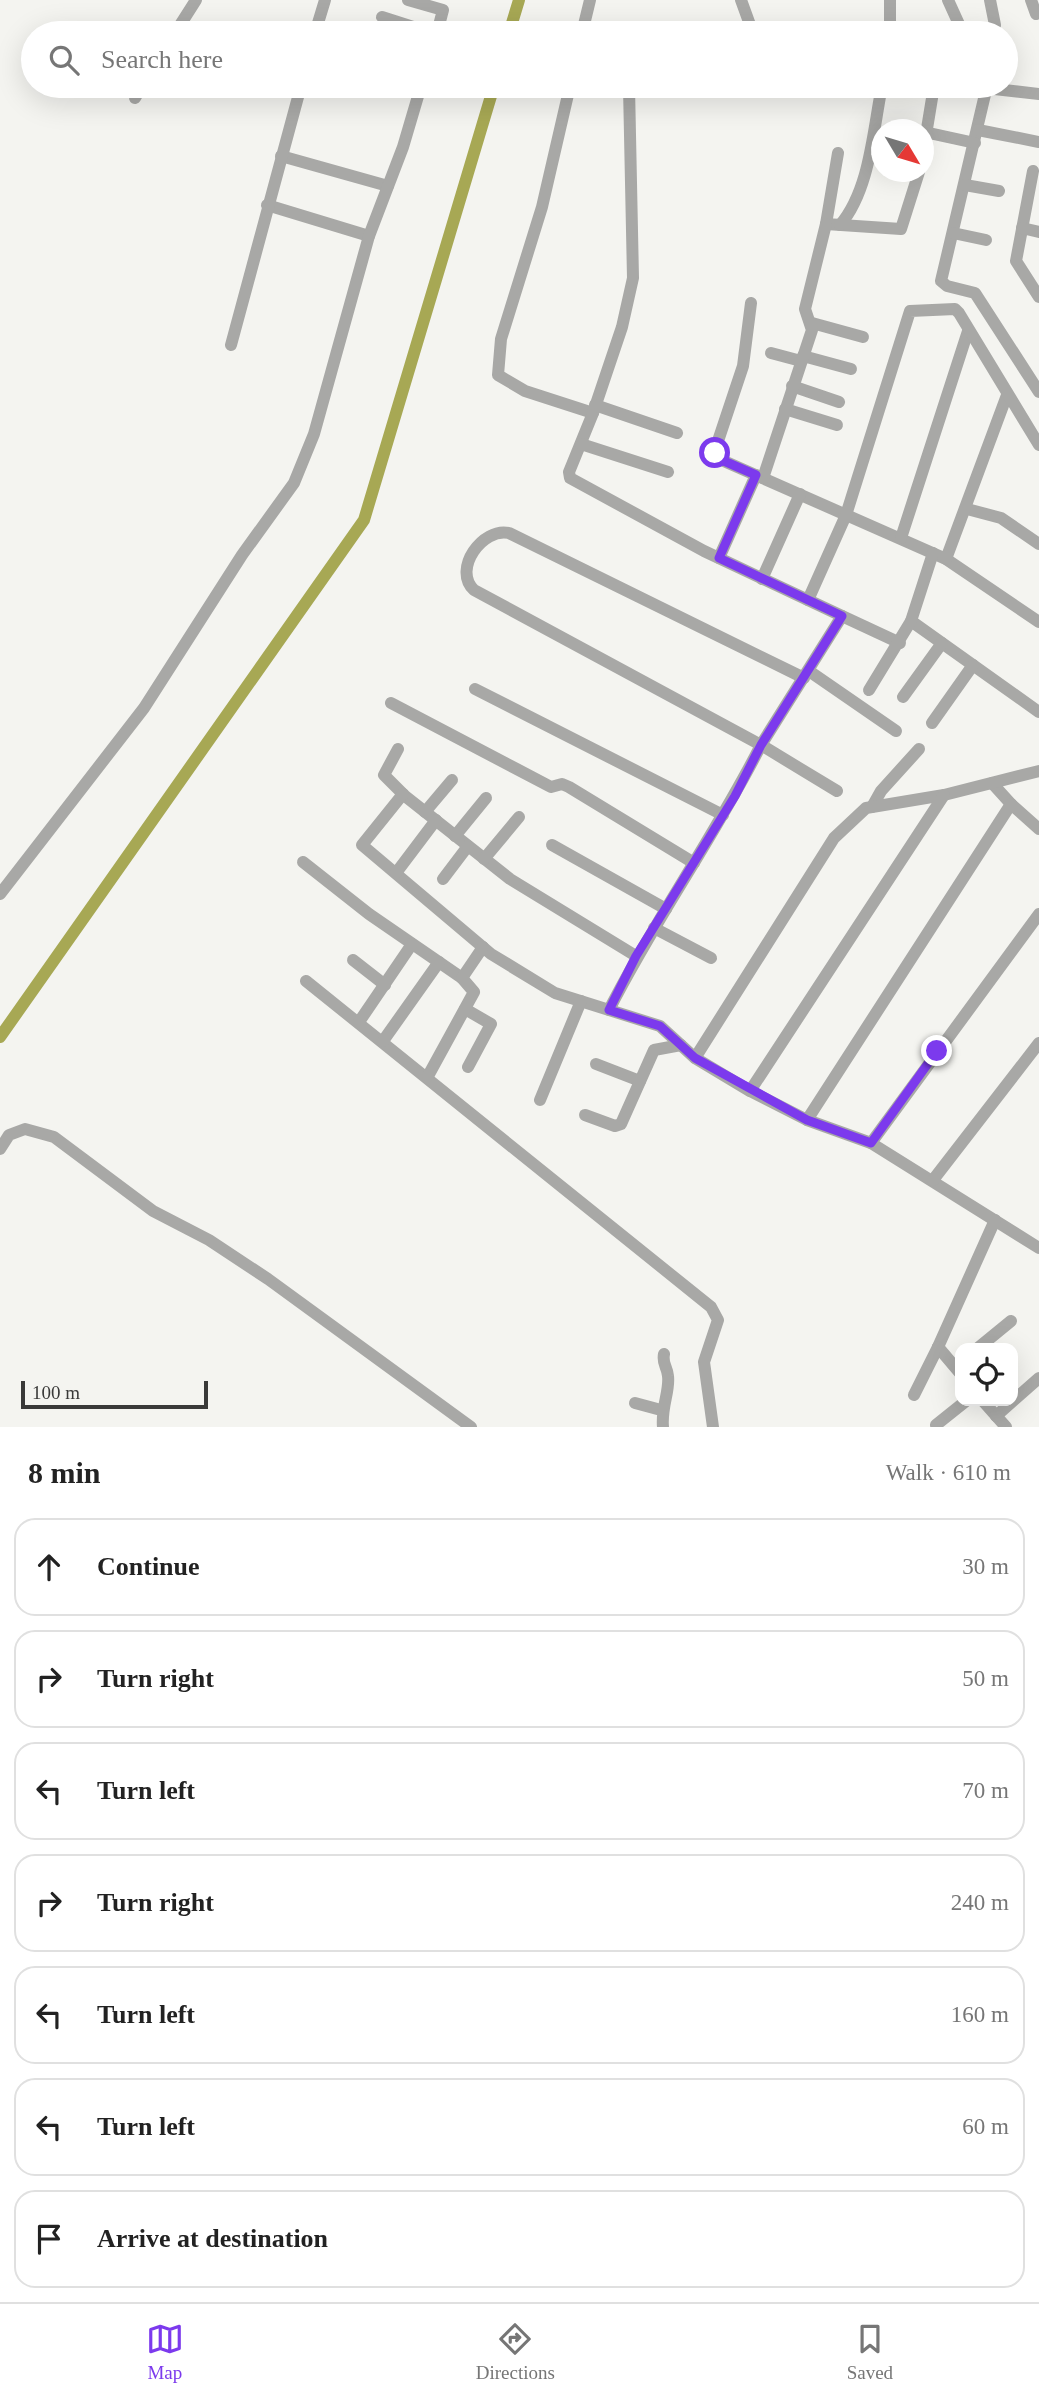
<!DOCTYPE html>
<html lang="en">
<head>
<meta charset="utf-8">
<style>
  :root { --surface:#fff; --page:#f6f6f6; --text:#222; --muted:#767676; --line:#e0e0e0; --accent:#7c3aed }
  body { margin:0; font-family:Georgia,serif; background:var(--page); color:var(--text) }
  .controls { position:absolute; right:21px; bottom:21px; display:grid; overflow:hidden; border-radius:14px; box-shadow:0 7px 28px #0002 }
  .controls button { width:63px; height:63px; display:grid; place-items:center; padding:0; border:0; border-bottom:2px solid var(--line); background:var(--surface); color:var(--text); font:35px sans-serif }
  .compass { position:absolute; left:871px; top:119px; width:63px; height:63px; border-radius:50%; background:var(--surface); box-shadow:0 7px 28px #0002; rotate:128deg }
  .scale { position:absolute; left:21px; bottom:18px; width:187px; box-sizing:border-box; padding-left:7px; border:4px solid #393938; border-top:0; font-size:19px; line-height:24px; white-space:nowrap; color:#393938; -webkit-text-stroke:5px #f4f4f0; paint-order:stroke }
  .stop { position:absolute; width:21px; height:21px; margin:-16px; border:5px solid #7c3aed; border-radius:50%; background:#fff }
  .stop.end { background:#7c3aed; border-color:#fff; box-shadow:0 2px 7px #0008 }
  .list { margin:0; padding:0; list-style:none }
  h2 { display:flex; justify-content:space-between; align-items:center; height:91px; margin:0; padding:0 28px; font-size:30px }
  h2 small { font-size:23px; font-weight:400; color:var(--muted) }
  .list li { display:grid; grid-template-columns:46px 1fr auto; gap:21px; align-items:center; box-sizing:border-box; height:98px; margin:0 14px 14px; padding:0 14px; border:2px solid var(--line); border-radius:21px }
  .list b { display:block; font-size:26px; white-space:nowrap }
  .list em { font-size:23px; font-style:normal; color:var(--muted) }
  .icon { flex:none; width:38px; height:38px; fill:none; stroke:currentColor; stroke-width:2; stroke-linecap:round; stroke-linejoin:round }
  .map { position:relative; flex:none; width:1039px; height:1427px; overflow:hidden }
  .search { position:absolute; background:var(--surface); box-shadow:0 7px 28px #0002; left:21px; right:21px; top:21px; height:77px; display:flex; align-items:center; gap:18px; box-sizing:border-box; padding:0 24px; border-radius:38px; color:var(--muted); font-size:26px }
  .sheet { height:875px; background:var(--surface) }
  nav { display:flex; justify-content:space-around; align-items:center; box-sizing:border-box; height:98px; border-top:2px solid var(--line); background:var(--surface); font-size:19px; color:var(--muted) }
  nav a { display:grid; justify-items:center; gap:4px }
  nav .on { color:var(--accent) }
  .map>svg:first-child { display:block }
</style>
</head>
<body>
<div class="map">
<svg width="1039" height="1427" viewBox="0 0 1039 1427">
  <rect width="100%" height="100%" fill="#f4f4f0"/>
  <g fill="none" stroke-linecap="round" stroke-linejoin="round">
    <g stroke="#a7a854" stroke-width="12">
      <polyline points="509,33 519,0"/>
      <polyline points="0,1037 364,520 494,86"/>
    </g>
    <g stroke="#a8a8a6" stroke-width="12">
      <polyline points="408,0 443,10 437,33"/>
      <polyline points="741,0 753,33"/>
      <polyline points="948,0 963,33"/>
      <polyline points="990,0 995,25 993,33"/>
      <polyline points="1031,0 1036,14"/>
      <polyline points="382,17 432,33"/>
      <polyline points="175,33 196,0"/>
      <polyline points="315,33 325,0"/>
      <polyline points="582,33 590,0"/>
      <polyline points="890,33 890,0"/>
      <polyline points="570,86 542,207 501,339 498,375 525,391 593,413"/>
      <polyline points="968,86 1039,94"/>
      <polyline points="987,86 941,281 947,286 975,293 1039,392"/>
      <polyline points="629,87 633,278 622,327 593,413 569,472 570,478 704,551 842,616 761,745 837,791"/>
      <polyline points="135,98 142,86"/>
      <polyline points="978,130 1039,142"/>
      <polyline points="929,133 975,143"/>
      <polyline points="838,153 826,224 901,229 919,172"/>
      <polyline points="923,153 934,86"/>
      <polyline points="281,156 388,186"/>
      <polyline points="1033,171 1016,261 1039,297"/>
      <polyline points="965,185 999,191"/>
      <polyline points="267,205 369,236"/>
      <path d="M840,225C870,190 873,130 882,86"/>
      <polyline points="1022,228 1039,232"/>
      <polyline points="953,233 986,240"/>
      <polyline points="751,303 743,366 714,453 717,458 946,559 1039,622"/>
      <polyline points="812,323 863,337"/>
      <polyline points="231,345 301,86"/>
      <polyline points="771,353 801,361"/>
      <polyline points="803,356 851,369"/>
      <polyline points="792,386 839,402"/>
      <polyline points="595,405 677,433"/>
      <polyline points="785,409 837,425"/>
      <polyline points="581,444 668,472"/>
      <polyline points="763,478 812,330 805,309 826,224"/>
      <polyline points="967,509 1001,518 1039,544"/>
      <polyline points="901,538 968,331"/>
      <polyline points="719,558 756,475"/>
      <polyline points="946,559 1007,395"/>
      <polyline points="762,579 800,494"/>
      <polyline points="808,600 846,515 910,311 955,309 959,313 1039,445"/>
      <polyline points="842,616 900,643"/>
      <polyline points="911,621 1039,712"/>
      <polyline points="809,671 896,731"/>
      <polyline points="475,689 723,815"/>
      <polyline points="869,690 911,621 933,553"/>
      <polyline points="903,697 942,643"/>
      <polyline points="391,703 551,787 562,784 569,787 694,863"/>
      <polyline points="932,723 973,665"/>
      <polyline points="398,749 384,775 405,796 510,879 636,956"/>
      <polyline points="992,783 1011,804"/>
      <polyline points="403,794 362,845 491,954 555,993 660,1026 695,1058 750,1091 807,1120 871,1143 1039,1248"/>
      <polyline points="872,807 881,791 919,749"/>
      <polyline points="425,812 452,780"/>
      <polyline points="455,836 486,798"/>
      <polyline points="552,845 666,909"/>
      <polyline points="484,859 519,817"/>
      <polyline points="303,862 369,914 462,978"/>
      <polyline points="396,873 436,820"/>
      <polyline points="443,879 468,846"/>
      <polyline points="0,894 144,708 242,555 294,483 314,434 369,236 403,147 421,86"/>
      <polyline points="654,928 711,958"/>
      <polyline points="353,960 385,985"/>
      <polyline points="306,981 711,1307 718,1320 704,1362 713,1427"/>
      <polyline points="465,1009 491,1024 468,1067"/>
      <path d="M609,1010C655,919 715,836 761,745L474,590C452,569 483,527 509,533L804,678"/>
      <polyline points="359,1022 412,944"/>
      <polyline points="383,1041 439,962"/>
      <polyline points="695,1058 834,838 866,808 944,795 1039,771"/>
      <polyline points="596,1064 640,1081"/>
      <polyline points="428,1076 474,992 462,978 483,947"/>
      <polyline points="750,1091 944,795"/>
      <polyline points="540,1100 581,1001"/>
      <polyline points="585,1115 615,1126 621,1124 654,1050 681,1045"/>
      <polyline points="807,1120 1011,804 1039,829"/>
      <polyline points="871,1143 1039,914"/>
      <polyline points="0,1149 9,1135 25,1129 54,1137 153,1211 209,1240 268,1279 471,1427"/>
      <polyline points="933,1180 1039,1043"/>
      <polyline points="978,1348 1011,1321"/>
      <polyline points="960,1373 938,1347 995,1220"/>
      <polyline points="914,1395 938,1347"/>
      <polyline points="983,1401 1006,1427"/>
      <polyline points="635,1403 661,1410"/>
      <polyline points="996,1416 1039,1378"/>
      <polyline points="936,1425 966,1401"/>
      <path d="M663,1427C661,1407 670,1391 668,1376C667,1366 662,1364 664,1354"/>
    </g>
  </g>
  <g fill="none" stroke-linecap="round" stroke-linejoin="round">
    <polyline stroke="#7c3aed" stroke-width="9" points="715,453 717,458 756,475 719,558 842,616 761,745 735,796 636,956 609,1010 660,1026 695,1058 807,1120 871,1143 937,1051"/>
  </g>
</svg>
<div class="controls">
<button><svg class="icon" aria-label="locate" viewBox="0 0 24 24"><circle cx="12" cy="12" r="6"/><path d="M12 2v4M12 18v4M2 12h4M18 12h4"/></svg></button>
</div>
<svg class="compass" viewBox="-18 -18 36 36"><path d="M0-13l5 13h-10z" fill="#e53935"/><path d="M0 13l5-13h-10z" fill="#767676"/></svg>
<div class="scale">100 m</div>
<div class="stop" style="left:715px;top:453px"></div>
<div class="stop end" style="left:937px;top:1051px"></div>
<div class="search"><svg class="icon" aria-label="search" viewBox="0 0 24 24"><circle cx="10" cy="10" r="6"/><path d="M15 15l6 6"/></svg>Search here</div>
</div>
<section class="sheet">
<h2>8 min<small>Walk · 610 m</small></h2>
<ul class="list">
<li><svg class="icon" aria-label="ahead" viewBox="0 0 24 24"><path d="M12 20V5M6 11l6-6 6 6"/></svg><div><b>Continue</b></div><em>30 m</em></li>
<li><svg class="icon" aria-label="right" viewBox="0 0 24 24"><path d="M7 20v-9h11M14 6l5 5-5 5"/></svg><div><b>Turn right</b></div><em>50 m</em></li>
<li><svg class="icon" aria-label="left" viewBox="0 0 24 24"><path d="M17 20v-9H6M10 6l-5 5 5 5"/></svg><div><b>Turn left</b></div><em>70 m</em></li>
<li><svg class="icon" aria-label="right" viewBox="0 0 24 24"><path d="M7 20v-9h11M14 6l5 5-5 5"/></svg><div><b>Turn right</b></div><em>240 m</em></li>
<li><svg class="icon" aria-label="left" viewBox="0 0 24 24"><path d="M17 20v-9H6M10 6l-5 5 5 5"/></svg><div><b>Turn left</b></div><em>160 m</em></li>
<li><svg class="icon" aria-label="left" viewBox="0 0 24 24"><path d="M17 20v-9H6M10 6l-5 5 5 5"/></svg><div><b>Turn left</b></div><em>60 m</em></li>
<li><svg class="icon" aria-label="arrive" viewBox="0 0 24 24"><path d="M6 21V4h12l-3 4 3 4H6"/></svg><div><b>Arrive at destination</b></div></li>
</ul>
</section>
<nav>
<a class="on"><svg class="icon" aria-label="map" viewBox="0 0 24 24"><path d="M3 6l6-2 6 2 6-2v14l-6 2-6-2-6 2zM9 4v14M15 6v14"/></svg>Map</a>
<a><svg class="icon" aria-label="directions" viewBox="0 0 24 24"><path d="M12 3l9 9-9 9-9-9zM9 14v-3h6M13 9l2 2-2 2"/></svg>Directions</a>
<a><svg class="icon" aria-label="saved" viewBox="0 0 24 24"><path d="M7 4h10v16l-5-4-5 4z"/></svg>Saved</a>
</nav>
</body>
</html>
